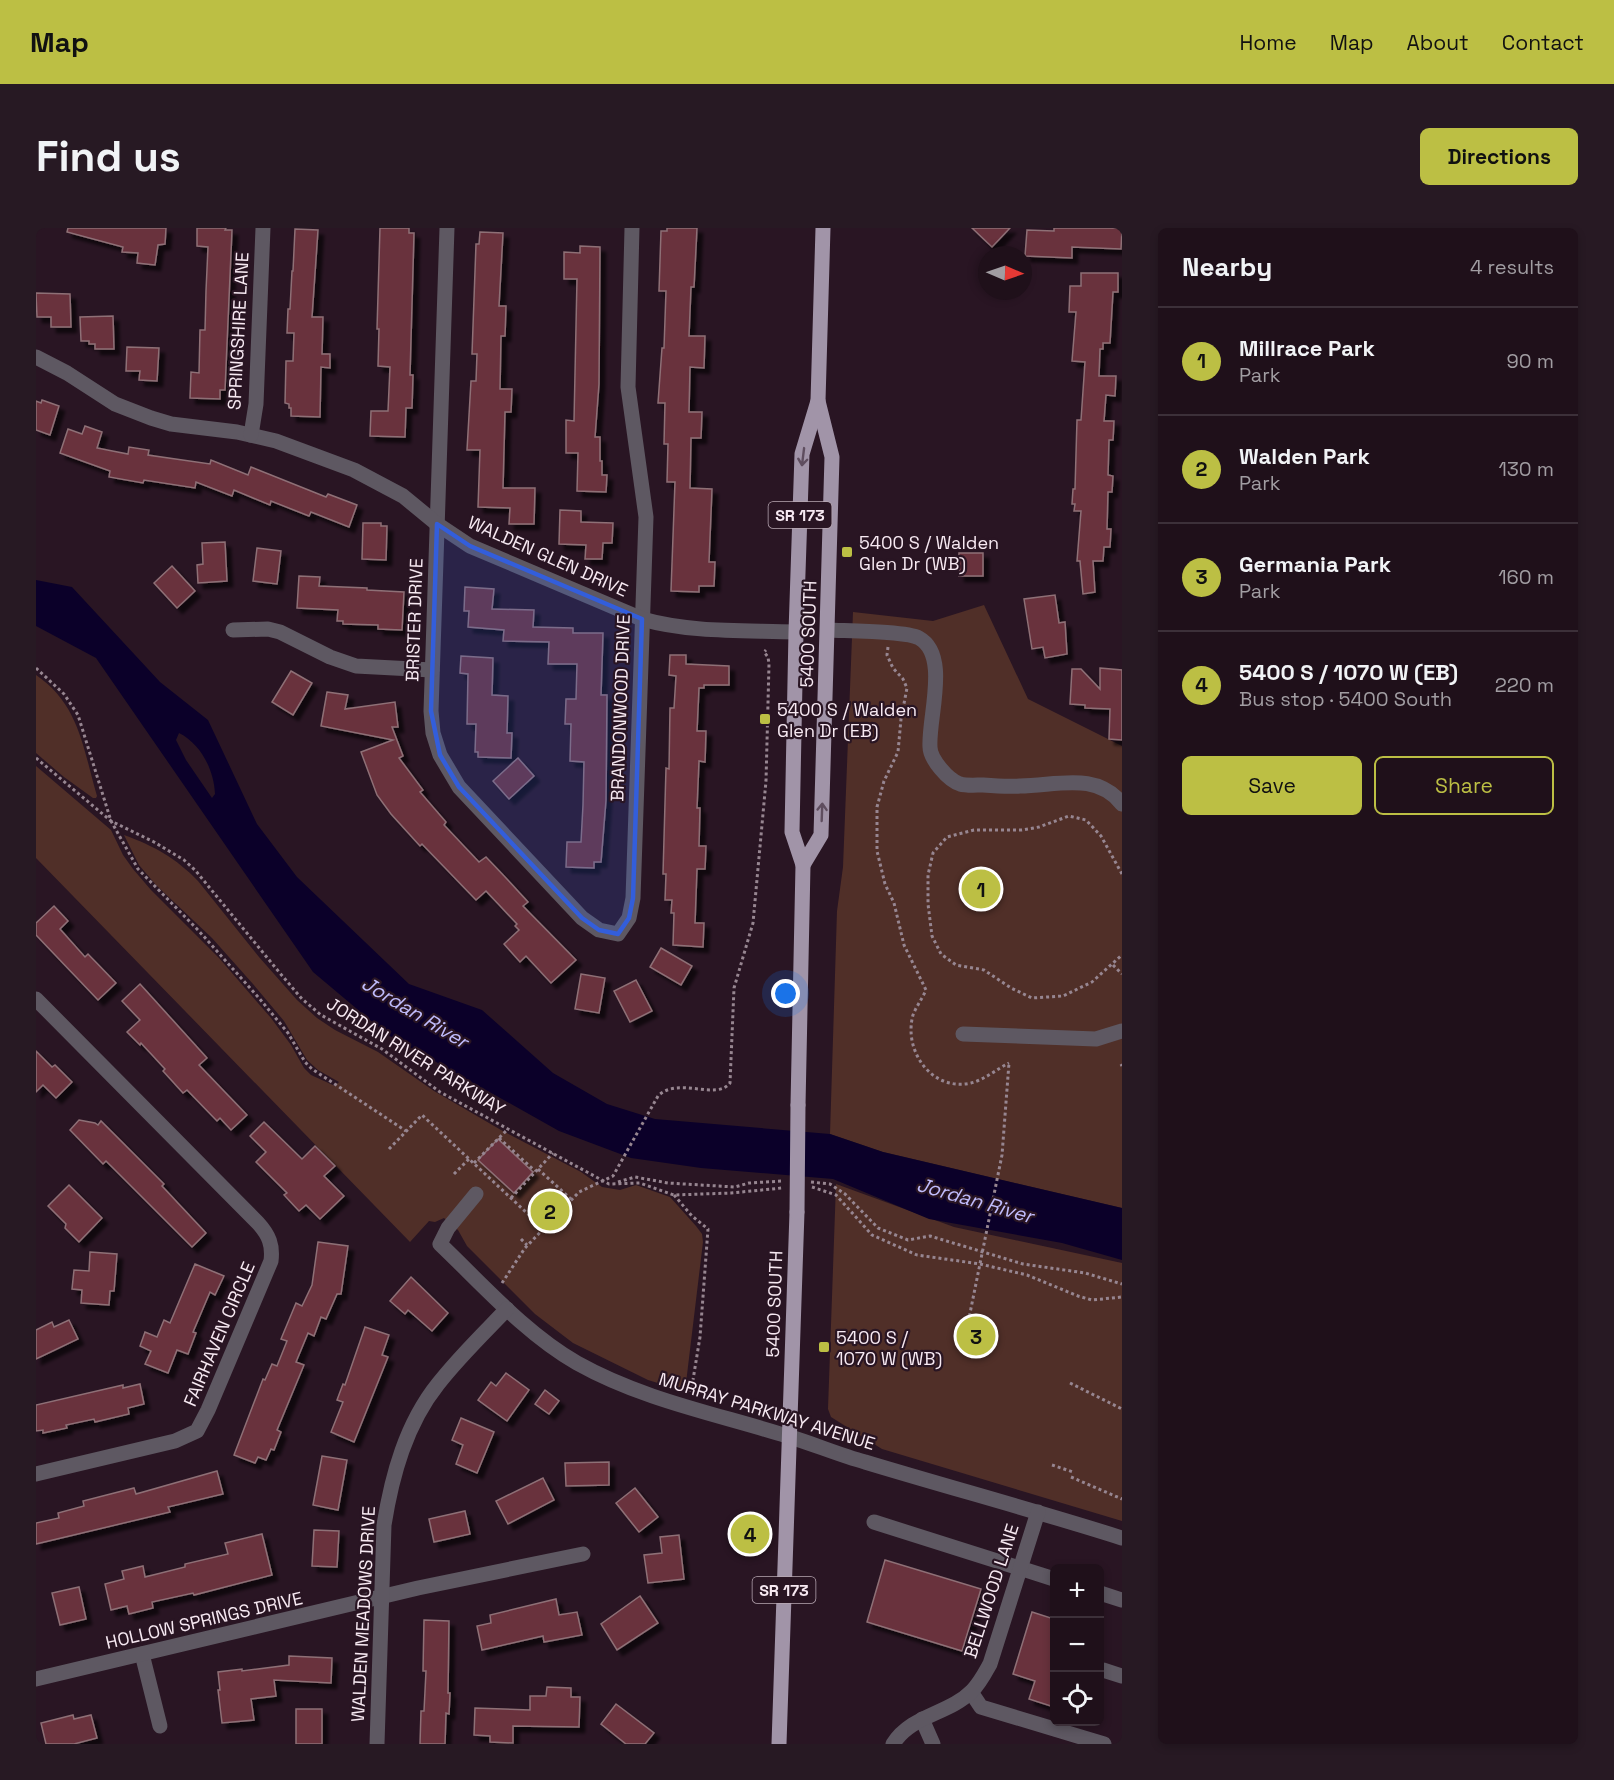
<!DOCTYPE html>
<html lang="en">
<head>
<meta charset="utf-8">
<style>
  :root { --surface:#1f101a; --page:#271923; --text:#f1f3f6; --muted:#a19da2; --line:#3c3039; --accent:#bcbf44 }
  body { margin:0; font-family:"Space Grotesk",sans-serif; background:var(--page); color:var(--text) }
  .controls { position:absolute; right:18px; bottom:18px; display:grid; overflow:hidden; border-radius:9px; box-shadow:0 3px 9px #0003 }
  .controls button { width:54px; height:54px; display:grid; place-items:center; padding:0; border:0; border-bottom:2px solid var(--line); background:var(--surface); color:var(--text); font:30px sans-serif }
  .compass { position:absolute; left:942px; top:18px; width:54px; height:54px; border-radius:50%; background:var(--surface); box-shadow:0 3px 9px #0003; rotate:92deg }
  .you { position:absolute; left:750px; top:766px; width:21px; height:21px; margin:-15px; border:4px solid #fff; border-radius:50%; background:#1a73e8; box-shadow:0 0 0 9px #1a73e833 }
  .badge { display:grid; place-items:center; width:39px; height:39px; border-radius:50%; background:var(--accent); color:#111; font-size:20px; font-weight:700 }
  .pin { position:absolute; translate:-50% -50%; border:3px solid #fff; box-shadow:0 2px 6px #0006 }
  .list { margin:0; padding:0; list-style:none }
  h2 { display:flex; justify-content:space-between; align-items:center; height:78px; margin:0; padding:0 24px; font-size:26px }
  h2 small { font-size:20px; font-weight:400; color:var(--muted) }
  .list li { display:grid; grid-template-columns:39px 1fr auto; gap:18px; align-items:center; box-sizing:border-box; height:108px; padding:0 24px; border-top:2px solid var(--line) }
  .list b { display:block; font-size:22px; white-space:nowrap }
  .list p { margin:0; font-size:20px; white-space:nowrap; color:var(--muted) }
  .list em { font-size:20px; font-style:normal; color:var(--muted) }
  .actions { display:flex; gap:12px; padding:18px 24px }
  .actions a { flex:1; padding:14px 0; border:2px solid var(--accent); border-radius:9px; text-align:center; font-size:21px; color:var(--accent) }
  .actions .main { background:var(--accent); color:#111 }
  .icon { flex:none; width:33px; height:33px; fill:none; stroke:currentColor; stroke-width:2; stroke-linecap:round; stroke-linejoin:round }
  .map { position:relative; flex:none; width:1086px; height:1516px; overflow:hidden; border-radius:9px }
  header { display:flex; align-items:center; gap:36px; box-sizing:border-box; height:84px; padding:0 30px; background:var(--accent); color:#111 }
  header strong { font-size:28px }
  nav { display:flex; gap:33px; margin-inline-start:auto; font-size:21px }
  .intro { display:flex; align-items:center; justify-content:space-between; box-sizing:border-box; height:144px; padding:0 36px }
  h1 { margin:0; font-size:42px }
  .button { padding:15px 27px; border-radius:9px; background:var(--accent); color:#111; font-size:21px; font-weight:700 }
  main { display:flex; gap:36px; padding:0 36px }
  aside { flex:1; background:var(--surface); border-radius:9px; box-shadow:0 3px 9px #0003 }
  .map>svg:first-child { display:block }
</style>
</head>
<body>
<header>
<strong>Map</strong>
<nav><a>Home</a><a>Map</a><a>About</a><a>Contact</a></nav>
</header>
<div class="intro"><h1>Find us</h1><a class="button">Directions</a></div>
<main>
<div class="map">
<svg width="1086" height="1516" viewBox="0 0 1086 1516">
  <defs>
    <filter id="shadow"><feDropShadow dx="5.5" dy="5.5" stdDeviation="1.5" flood-color="#0009"/></filter>
  </defs>
  <rect width="100%" height="100%" fill="#291523"/>
  <g fill="#502f28">
    <polygon points="948,377 992,471 1086,518 1086,980 847,924 794,906 801,683 807,639 817,384 897,393"/>
    <path d="M0,447C44,477 47,521 61,568L60,570H57L28,549L0,525Z"/>
    <path d="M0,538L75,602L87,627L97,641L115,662L183,730L235,790L255,817L268,840L275,847L299,858L303,854L282,842L271,832L248,793L217,756L176,710L120,657L103,637L88,607C118,618 140,630 162,653L223,729L261,772L281,790L299,802L342,824L398,863L465,902L545,944L566,959L584,962L600,957L634,969L660,998L666,1006L667,1014L650,1155L645,1159L638,1160L612,1152L537,1115L499,1086L431,1018L422,1002L408,990L399,994L393,993L374,1014L0,630Z"/>
    <polygon points="800,956 918,999 1086,1035 1086,1293 846,1221 795,1189 792,1181"/>
  </g>
  <path fill="#0b0029" fill-rule="evenodd" d="M0,352L36,359L124,454L172,492L221,596L261,649L373,756L446,782L517,845L571,876L619,891L794,906L847,924L1086,980V1032L1026,1015L893,991L797,951L665,940L595,930L523,903L352,807L277,744L60,430L0,398ZM143,505C165,516 178,542 179,566L176,570L150,532L140,512Z"/>
  <g fill="#69303e" stroke="#8e7076" stroke-width="1.5" filter="url(#shadow)">
    <polygon points="32,0 130,0 129,16 122,17 119,37 101,35 102,25 86,24 87,19 31,4"/>
    <polygon points="161,0 190,0 189,2 196,2 189,162 184,162 184,171 154,170 155,144 163,145 164,102 169,102 170,63 172,19 161,18"/>
    <polygon points="344,0 373,0 373,5 378,5 374,147 377,147 376,180 370,180 369,209 334,208 335,183 352,183 354,139 342,138 343,101 341,101"/>
    <polygon points="631,0 661,0 658,59 655,59 653,108 669,108 668,140 654,139 653,184 666,184 665,210 655,210 654,260 676,261 673,334 679,334 678,358 663,358 663,364 635,363 639,254 631,254 632,216 628,216 629,175 622,175 626,120 628,120 630,63 623,63 625,3 631,3"/>
    <polygon points="936,0 974,0 956,19"/>
    <polygon points="1018,0 1086,0 1085,21 1036,19 1036,30 989,28 991,2 1018,3"/>
    <polygon points="259,1 282,2 276,89 287,89 286,126 294,126 294,140 285,139 284,189 255,188 255,180 253,180 253,176 249,175 250,133 257,133 258,105 251,105 252,81 254,81 256,43 257,43"/>
    <polygon points="444,4 467,5 463,78 470,78 469,108 465,108 464,161 476,161 475,184 469,184 467,260 499,260 498,296 473,296 474,280 442,279 444,222 431,222 435,153 440,153 441,126 436,126 440,16 443,16"/>
    <polygon points="544,18 564,19 563,156 559,209 564,209 564,233 566,233 566,247 571,247 570,264 541,263 542,225 530,225 530,192 538,193 541,51 528,51 528,24 544,25"/>
    <polygon points="1045,45 1082,45 1082,64 1077,64 1074,115 1067,115 1067,121 1064,121 1063,148 1080,148 1079,168 1070,167 1068,193 1078,193 1077,212 1073,212 1072,247 1077,248 1076,264 1072,264 1071,301 1075,301 1074,319 1068,319 1067,333 1057,333 1059,364 1047,366 1044,333 1041,333 1045,283 1038,283 1039,276 1036,276 1037,261 1039,261 1041,192 1045,192 1049,134 1036,133 1040,84 1033,84 1034,58 1045,58"/>
    <polygon points="0,65 34,66 35,99 15,99 15,89 1,89"/>
    <polygon points="77,88 78,121 59,121 59,116 53,116 53,113 45,113 44,89"/>
    <polygon points="91,119 123,120 121,153 103,152 104,143 90,143"/>
    <polygon points="6,172 23,178 14,207 0,202 0,173 5,175"/>
    <polygon points="49,198 66,204 61,220 92,226 93,219 113,222 112,227 174,236 175,232 212,247 215,239 290,269 292,266 321,277 313,299 275,284 273,288 235,273 234,277 198,262 196,268 160,254 159,260 108,252 107,255 73,249 74,243 24,225 32,201 46,206"/>
    <polygon points="524,282 545,283 545,294 577,295 576,315 567,315 566,331 549,331 550,317 523,316"/>
    <polygon points="327,295 345,295 345,298 351,298 350,332 326,331"/>
    <polygon points="189,314 191,353 162,355 161,337 167,336 166,315"/>
    <polygon points="221,320 245,323 241,356 217,353"/>
    <rect x="923" y="325" width="24" height="23"/>
    <polygon points="136,338 159,363 141,380 118,355"/>
    <polygon points="263,348 284,349 283,358 331,360 331,362 368,364 366,402 342,401 342,397 307,396 307,393 301,393 302,382 261,380"/>
    <polygon points="429,359 458,361 456,381 498,382 497,399 537,400 537,405 567,405 565,467 571,467 570,572 565,634 558,634 558,640 530,639 531,614 545,614 547,577 548,534 534,533 535,496 529,496 530,471 540,471 541,436 512,436 513,414 467,413 468,402 432,399 433,383 428,383"/>
    <polygon points="1019,367 1023,395 1029,394 1031,426 1009,430 1007,419 996,421 988,371"/>
    <polygon points="634,427 650,427 650,436 693,438 693,457 668,457 668,460 663,460 661,503 670,503 669,534 663,533 661,580 664,580 663,618 670,618 669,641 661,641 659,695 668,695 667,719 637,717 638,685 635,685 636,672 629,672 630,646 627,646 630,540 633,541 634,480 638,480 640,448 633,447"/>
    <polygon points="425,428 457,430 456,467 472,468 471,505 476,505 475,530 442,529 442,524 439,524 440,496 431,496 432,446 424,445"/>
    <polygon points="1064,440 1086,442 1086,512 1073,511 1074,481 1049,480 1049,477 1034,476 1036,441 1045,441 1064,461"/>
    <polygon points="255,443 276,455 257,487 236,474"/>
    <polygon points="291,464 312,467 309,481 359,474 362,499 356,499 367,528 363,530 387,562 384,564 410,594 408,597 443,634 450,629 470,650 492,674 487,678 540,732 515,755 490,728 484,734 468,716 483,702 479,698 481,696 450,663 440,672 386,616 384,618 355,586 341,567 325,524 357,512 285,498"/>
    <polygon points="482,530 498,548 473,571 457,553"/>
    <polygon points="18,678 32,693 24,701 49,729 52,726 80,755 62,772 0,707 0,695"/>
    <polygon points="625,720 656,738 645,757 614,739"/>
    <polygon points="545,746 569,750 563,785 539,781"/>
    <polygon points="600,752 616,783 594,794 578,763"/>
    <polygon points="104,756 171,830 163,837 211,887 195,902 184,890 181,893 151,862 147,865 127,843 129,841 105,815 104,817 91,804 104,792 86,773"/>
    <polygon points="0,823 16,839 19,837 36,854 20,870 7,857 0,864"/>
    <polygon points="43,892 59,895 62,897 65,893 128,956 126,958 170,1005 156,1019 70,933 67,936 34,902"/>
    <polygon points="228,894 266,931 279,918 299,938 288,948 308,968 284,991 270,977 263,983 248,967 251,965 220,934 230,924 214,908"/>
    <polygon points="462,911 497,944 478,965 442,932"/>
    <polygon points="33,957 66,990 43,1014 29,1000 30,996 12,978"/>
    <polygon points="282,1014 312,1018 305,1066 301,1066 290,1091 285,1089 278,1108 272,1105 260,1134 268,1137 241,1202 245,1204 238,1222 235,1221 230,1232 222,1229 219,1235 198,1227 227,1151 229,1152 236,1136 241,1138 251,1113 245,1111 260,1075 266,1078 276,1057"/>
    <polygon points="54,1024 81,1026 78,1063 74,1063 73,1077 45,1075 46,1062 36,1061 38,1042 53,1043"/>
    <polygon points="159,1036 188,1048 179,1067 174,1064 157,1104 160,1105 152,1126 141,1122 132,1145 109,1136 115,1123 104,1118 109,1104 121,1109 128,1092 134,1095"/>
    <polygon points="375,1049 412,1085 396,1103 372,1082 369,1086 354,1073"/>
    <polygon points="33,1092 42,1111 0,1131 0,1102 16,1094 18,1099"/>
    <polygon points="329,1099 353,1107 346,1127 352,1129 318,1214 295,1204 307,1174 301,1172 307,1156 309,1157"/>
    <polygon points="470,1145 493,1162 471,1193 442,1172 455,1154 460,1158"/>
    <polygon points="104,1156 108,1176 92,1180 93,1186 59,1194 58,1191 30,1197 31,1200 7,1205 7,1202 0,1203 0,1177 87,1157 87,1160"/>
    <polygon points="509,1162 523,1173 513,1186 499,1176"/>
    <polygon points="425,1190 458,1204 441,1245 420,1236 427,1217 416,1212"/>
    <polygon points="286,1228 311,1232 302,1282 277,1277"/>
    <polygon points="573,1234 573,1257 530,1258 529,1235"/>
    <polygon points="181,1243 187,1266 132,1279 134,1284 0,1316 0,1295 23,1290 22,1285 48,1278 47,1273 98,1260 100,1266"/>
    <polygon points="507,1250 518,1272 472,1296 460,1273"/>
    <polygon points="599,1260 622,1289 603,1304 580,1275"/>
    <polygon points="429,1283 434,1306 398,1314 393,1291"/>
    <polygon points="278,1302 303,1303 301,1339 276,1338"/>
    <polygon points="226,1306 236,1347 158,1367 157,1365 116,1374 117,1380 93,1386 91,1378 75,1382 69,1356 88,1351 86,1343 107,1338 109,1349 149,1339 149,1336 192,1326 189,1315"/>
    <polygon points="643,1307 648,1351 612,1355 608,1327 626,1325 624,1309"/>
    <polygon points="849,1332 945,1361 926,1423 831,1394"/>
    <polygon points="43,1359 50,1391 24,1397 16,1365"/>
    <polygon points="604,1368 622,1395 581,1422 565,1396"/>
    <polygon points="520,1371 523,1387 541,1384 546,1407 508,1414 507,1408 446,1422 441,1398 455,1395 454,1387"/>
    <polygon points="996,1384 1018,1391 1018,1479 993,1471 999,1453 977,1446"/>
    <polygon points="388,1392 413,1393 412,1465 414,1465 413,1486 410,1485 409,1516 384,1516 385,1483 388,1483 390,1443 387,1443"/>
    <polygon points="253,1428 296,1430 295,1455 238,1452 240,1468 215,1471 218,1492 186,1495 182,1462 184,1462 182,1444 206,1441 206,1443 253,1437"/>
    <polygon points="511,1459 535,1460 535,1469 544,1469 543,1499 477,1498 477,1515 454,1514 454,1508 438,1507 439,1480 494,1482 494,1468 510,1468"/>
    <polygon points="580,1476 618,1505 609,1516 590,1516 565,1496"/>
    <rect x="260" y="1481" width="26" height="35"/>
    <polygon points="37,1487 38,1491 55,1487 61,1510 38,1516 10,1516 5,1495"/>
  </g>
  <g fill="none" stroke-linecap="round" stroke-linejoin="round">
    <g stroke="#978691" stroke-width="3" stroke-dasharray="3 3" stroke-linecap="butt">
      <path d="M852,419L851,427L857,440L867,451L871,460L865,491L862,524L848,553L841,579V623L849,656L858,675L868,717L890,762C886,771 880,779 877,787C867,823 896,864 935,855C948,852 961,841 973,835"/>
      <polyline points="0,440 28,466 42,487 75,593 102,641 162,702 223,770 252,805 269,834 276,841 370,903"/>
      <polyline points="0,530 75,593 118,614 148,632 159,642 243,744 266,771 285,787 346,821 404,864 573,956 604,955 638,967 695,965 746,960"/>
      <polyline points="1086,646 1065,608 1050,592 1033,588 1003,599 986,602 938,602 911,609 897,625 892,647 892,676 896,708 905,726 920,737 948,742 975,760 996,770 1027,768 1056,754 1086,727"/>
      <polyline points="1077,737 1086,746"/>
      <polyline points="1085,836 1086,838"/>
      <polyline points="463,910 499,943"/>
      <polyline points="353,921 386,887 508,1001"/>
      <polyline points="438,935 472,901"/>
      <polyline points="502,941 536,972"/>
      <polyline points="418,946 433,931"/>
      <polyline points="582,954 599,949 632,955 699,959 713,955 747,953"/>
      <polyline points="775,954 794,956 809,966 842,1000 872,1012 894,1008 987,1036 1049,1045 1086,1056"/>
      <polyline points="776,959 800,967 836,1007 881,1027 944,1036 991,1047 1042,1068 1056,1072 1086,1069"/>
      <polyline points="638,967 656,988 672,1001 664,1109 655,1164"/>
      <polyline points="475,970 517,925"/>
      <polyline points="485,1011 491,1017"/>
      <path d="M466,1055L489,1020L543,964L577,948L622,868C642,848 680,873 694,855L698,760L717,695L730,553L733,436L732,429L728,424L730,422"/>
      <polyline points="931,1100 966,927 973,835"/>
      <polyline points="1034,1155 1086,1181"/>
      <polyline points="1016,1237 1037,1244"/>
      <polyline points="1035,1249 1086,1271"/>
    </g>
    <g stroke="#5e5862" stroke-width="15">
      <polyline points="411,0 395,483 397,505 404,527 423,559 546,690 563,702 582,706 593,690 597,670 610,289 592,159 596,0"/>
      <path d="M0,129L31,145L79,176L115,190L135,196L201,204L240,213L318,242L367,268L401,296L434,318L606,391C655,405 709,402 760,404"/>
      <polyline points="215,207 220,176 227,0"/>
      <polyline points="197,402 232,401 244,404 294,429 320,438 396,442"/>
      <path d="M792,402C809,403 870,403 883,410C914,427 892,490 894,519C894,531 912,552 924,556C931,558 940,557 947,557C959,558 972,559 984,558C1020,558 1060,543 1086,576"/>
      <path d="M0,771L222,995C233,1007 237,1017 235,1033L172,1182L161,1203L139,1213L0,1246"/>
      <polyline points="927,806 1060,811 1086,803"/>
      <path d="M440,966L412,1000L404,1016C447,1057 489,1105 541,1135C607,1172 681,1186 751,1208C778,1216 803,1227 829,1234C915,1260 1001,1283 1086,1310"/>
      <polyline points="838,1294 1018,1351"/>
      <polyline points="1064,1365 1086,1372"/>
      <polyline points="106,1426 124,1498"/>
      <polyline points="1067,1442 1086,1448"/>
      <polyline points="0,1451 382,1360 547,1326"/>
      <polyline points="935,1464 945,1479 1068,1516"/>
      <polyline points="886,1491 897,1516"/>
      <path d="M341,1516L348,1297C356,1247 370,1196 402,1156C423,1129 448,1105 471,1081"/>
      <path d="M857,1516C875,1487 913,1486 936,1463C944,1455 949,1445 954,1436L1002,1284"/>
    </g>
    <g stroke="#a194a8" stroke-width="15">
      <polyline points="767,637 785,607 796,229 782,173"/>
      <polyline points="762,877 767,637 756,604 760,404 766,226 782,173 787,0"/>
      <polyline points="743,1516 761,984"/>
    </g>
    <polyline stroke="#a194a8" stroke-width="15" points="761,984 762,877"/>
  </g>
  <defs><path id="oneway-shaft" d="M-6 0H5M1.5-3L5.5 0L1.5 3" fill="none" stroke-width="1.6" stroke-linecap="round" stroke-linejoin="round" transform="scale(1.5)"/></defs>
  <g stroke="#5f4e5f">
    <use href="#oneway-shaft" transform="translate(767 229) rotate(97)"/>
    <use href="#oneway-shaft" transform="translate(786 584) rotate(-88)"/>
  </g>
  <path fill="#335edb" fill-opacity="0.2" stroke="#335edb" stroke-width="4.5" stroke-linejoin="round" d="M401,296L434,318L606,391L597,670L593,690L582,706L563,702L546,690L423,559L404,527L395,483Z"/>
  <g fill="#bcbf44" stroke="#291523" stroke-width="2">
    <rect x="805" y="318" width="12" height="12" rx="3"/>
    <rect x="723" y="485" width="12" height="12" rx="3"/>
    <rect x="782" y="1113" width="12" height="12" rx="3"/>
  </g>
  <g text-anchor="middle" dominant-baseline="central" stroke-width="4.5" stroke-linejoin="round" paint-order="stroke">
    <g fill="#291523" stroke="#b9a9b4" stroke-width="1.5">
      <rect x="732.5" y="274" width="63" height="26" rx="4.5"/>
      <rect x="716.5" y="1349" width="63" height="26" rx="4.5"/>
    </g>
    <g font-size="16" font-weight="bold" fill="#f7e9f2">
      <text x="764" y="287">SR 173</text>
      <text x="748" y="1362">SR 173</text>
    </g>
    <g font-size="18" fill="#f7e9f2" stroke="#291523">
      <text transform="translate(202 103) rotate(-87)">SPRINGSHIRE LANE</text>
      <text transform="translate(512 328) rotate(24)">WALDEN GLEN DRIVE</text>
      <text transform="translate(378 392) rotate(-88)">BRISTER DRIVE</text>
      <text transform="translate(772 406) rotate(-88)">5400 SOUTH</text>
      <text transform="translate(584 480) rotate(-88)">BRANDONWOOD DRIVE</text>
      <text transform="translate(380 828) rotate(32)">JORDAN RIVER PARKWAY</text>
      <text transform="translate(738 1076) rotate(-88)">5400 SOUTH</text>
      <text transform="translate(183 1106) rotate(-67)">FAIRHAVEN CIRCLE</text>
      <text transform="translate(731 1183) rotate(17)">MURRAY PARKWAY AVENUE</text>
      <text transform="translate(955 1363) rotate(-72)">BELLWOOD LANE</text>
      <text transform="translate(327 1386) rotate(-87)">WALDEN MEADOWS DRIVE</text>
      <text transform="translate(168 1392) rotate(-13)">HOLLOW SPRINGS DRIVE</text>
    </g>
    <g font-size="18" fill="#f7e9f2" stroke="#291523" text-anchor="start">
      <text x="823" y="314">5400 S / Walden<tspan x="823" dy="21">Glen Dr (WB)</tspan></text>
      <text x="741" y="481">5400 S / Walden<tspan x="741" dy="21">Glen Dr (EB)</tspan></text>
      <text x="800" y="1109">5400 S /<tspan x="800" dy="21">1070 W (WB)</tspan></text>
    </g>
    <g font-size="20" font-style="italic" fill="#c0bcfc" stroke="#291523">
      <text transform="translate(379 784) rotate(31)">Jordan River</text>
      <text transform="translate(939 972) rotate(16)">Jordan River</text>
    </g>
  </g>
</svg>
<div class="controls">
<button>+</button>
<button>−</button>
<button><svg class="icon" aria-label="locate" viewBox="0 0 24 24"><circle cx="12" cy="12" r="6"/><path d="M12 2v4M12 18v4M2 12h4M18 12h4"/></svg></button>
</div>
<svg class="compass" viewBox="-18 -18 36 36"><path d="M0-13l5 13h-10z" fill="#e53935"/><path d="M0 13l5-13h-10z" fill="#a19da2"/></svg>
<div class="you"></div>
<div class="pin badge" style="left:945px;top:661px">1</div>
<div class="pin badge" style="left:514px;top:983px">2</div>
<div class="pin badge" style="left:940px;top:1108px">3</div>
<div class="pin badge" style="left:714px;top:1306px">4</div>
</div>
<aside>
<h2>Nearby<small>4 results</small></h2>
<ul class="list">
<li><span class="badge">1</span><div><b>Millrace Park</b><p>Park</p></div><em>90 m</em></li>
<li><span class="badge">2</span><div><b>Walden Park</b><p>Park</p></div><em>130 m</em></li>
<li><span class="badge">3</span><div><b>Germania Park</b><p>Park</p></div><em>160 m</em></li>
<li><span class="badge">4</span><div><b>5400 S / 1070 W (EB)</b><p>Bus stop · 5400 South</p></div><em>220 m</em></li>
</ul>
<div class="actions"><a class="main">Save</a><a>Share</a></div>
</aside>
</main>
</body>
</html>
